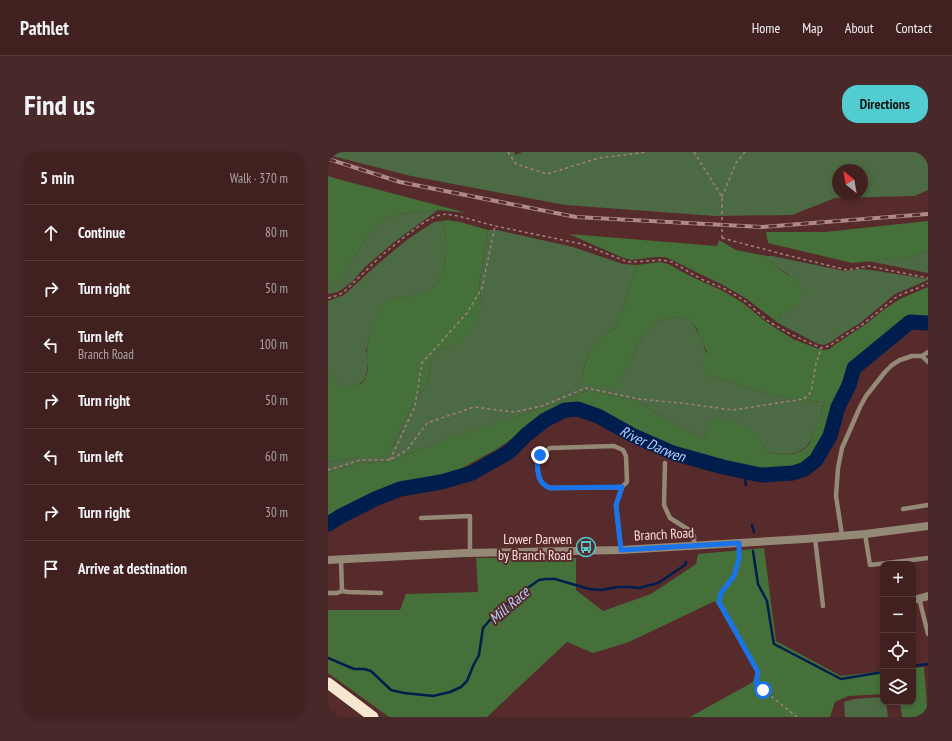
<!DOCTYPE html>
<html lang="en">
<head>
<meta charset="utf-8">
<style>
  :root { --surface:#412020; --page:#482829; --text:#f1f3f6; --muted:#aea3a5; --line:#5a3e3e; --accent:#51ccd1 }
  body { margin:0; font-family:"PT Sans Narrow",sans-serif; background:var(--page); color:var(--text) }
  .controls { position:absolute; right:12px; bottom:12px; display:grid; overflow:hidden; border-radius:8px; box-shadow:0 2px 6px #0003 }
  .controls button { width:36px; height:36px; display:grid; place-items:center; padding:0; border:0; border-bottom:1px solid var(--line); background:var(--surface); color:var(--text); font:20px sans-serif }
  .compass { position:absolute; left:504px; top:12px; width:36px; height:36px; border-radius:50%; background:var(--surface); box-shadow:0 2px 6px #0003; rotate:329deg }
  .stop { position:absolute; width:12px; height:12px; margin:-9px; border:3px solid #1a73e8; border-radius:50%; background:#fff }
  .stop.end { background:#1a73e8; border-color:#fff; box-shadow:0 1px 4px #0008 }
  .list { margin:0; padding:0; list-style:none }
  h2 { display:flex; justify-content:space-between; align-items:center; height:52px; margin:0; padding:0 16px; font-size:17px }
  h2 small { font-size:13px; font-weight:400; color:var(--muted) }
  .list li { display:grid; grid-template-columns:26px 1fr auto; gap:12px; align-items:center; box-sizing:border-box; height:56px; padding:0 16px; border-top:1px solid var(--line) }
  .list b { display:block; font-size:15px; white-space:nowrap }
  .list p { margin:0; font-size:13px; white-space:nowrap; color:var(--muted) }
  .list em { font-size:13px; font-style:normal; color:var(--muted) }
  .icon { flex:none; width:22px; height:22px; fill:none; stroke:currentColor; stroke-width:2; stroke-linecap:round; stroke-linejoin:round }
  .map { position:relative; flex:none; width:600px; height:565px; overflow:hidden; border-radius:16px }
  header { display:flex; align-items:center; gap:24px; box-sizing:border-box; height:56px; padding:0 20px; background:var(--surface); border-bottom:1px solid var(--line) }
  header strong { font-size:19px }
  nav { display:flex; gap:22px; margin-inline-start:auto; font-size:14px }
  .intro { display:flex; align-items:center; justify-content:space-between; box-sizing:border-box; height:96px; padding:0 24px }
  h1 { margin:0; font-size:28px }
  .button { padding:10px 18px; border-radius:16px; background:var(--accent); color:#111; font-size:14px; font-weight:700 }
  main { display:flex; gap:24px; padding:0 24px }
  aside { flex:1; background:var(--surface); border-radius:16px; box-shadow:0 2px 6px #0003 }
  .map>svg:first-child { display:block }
</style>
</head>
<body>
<header>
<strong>Pathlet</strong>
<nav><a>Home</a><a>Map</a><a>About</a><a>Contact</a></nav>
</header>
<div class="intro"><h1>Find us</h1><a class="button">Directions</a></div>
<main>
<aside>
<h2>5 min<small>Walk · 370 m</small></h2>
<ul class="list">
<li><svg class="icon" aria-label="ahead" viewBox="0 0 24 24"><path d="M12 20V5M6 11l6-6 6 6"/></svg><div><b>Continue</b></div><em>80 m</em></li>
<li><svg class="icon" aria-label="right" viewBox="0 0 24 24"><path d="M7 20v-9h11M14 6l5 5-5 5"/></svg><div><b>Turn right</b></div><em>50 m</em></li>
<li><svg class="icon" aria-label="left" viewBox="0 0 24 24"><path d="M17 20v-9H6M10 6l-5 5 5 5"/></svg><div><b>Turn left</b><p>Branch Road</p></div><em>100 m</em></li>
<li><svg class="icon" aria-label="right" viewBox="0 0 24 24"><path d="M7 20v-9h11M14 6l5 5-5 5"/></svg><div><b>Turn right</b></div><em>50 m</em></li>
<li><svg class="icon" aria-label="left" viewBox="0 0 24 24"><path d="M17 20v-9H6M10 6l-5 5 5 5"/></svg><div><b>Turn left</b></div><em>60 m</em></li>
<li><svg class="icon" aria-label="right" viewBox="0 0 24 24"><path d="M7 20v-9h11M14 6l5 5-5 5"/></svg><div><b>Turn right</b></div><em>30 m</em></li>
<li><svg class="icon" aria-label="arrive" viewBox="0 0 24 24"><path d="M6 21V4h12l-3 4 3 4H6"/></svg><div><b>Arrive at destination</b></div></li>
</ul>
</aside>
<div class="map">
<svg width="600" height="565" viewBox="0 0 600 565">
  <rect width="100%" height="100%" fill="#572a2b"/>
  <g fill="#4c6a43" fill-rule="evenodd">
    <path d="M0,0H186L188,3L194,0H600V38L587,44L507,46L464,63L387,64L237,53L83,24L0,3ZM510,18H534V42H510Z"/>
    <polygon points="110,58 65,91 37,115 24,130 10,140 0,142 0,134 13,127 42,80 57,67 74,62"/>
    <path d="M115,69C119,90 121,110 109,129C108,131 106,135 104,136C93,145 76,145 62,146L52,158L42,182L38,198L40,209L38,225L35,229L30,233L21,235L13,233L5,226L0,217V149L16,143L51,111L80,87L106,70Z"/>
    <path d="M160,78H169L245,95L295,112L309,113L301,136L297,152L290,164L291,174L277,182L262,200L256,214L254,226L301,211L315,183L329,169L347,165L361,168C377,186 379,202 382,225L401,229L444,243L480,250L497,249C485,286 485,309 439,300L430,285L379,278L376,287L356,277L306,248L266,239H259L227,252L121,286L64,309L32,311L0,320V310L32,305H59L85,253L102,228L101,213L109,199L127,193L154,150L151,133Z"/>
    <polygon points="600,98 600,121 540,109 584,105"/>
    <polygon points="439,104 444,104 517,119 531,117 543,118 600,127 600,128 567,142 532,171 514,182 503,190 496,193 490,192 450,171 453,163 458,159 461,123 440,108"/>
    <polygon points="555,545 555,550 558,550 560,565 517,565 516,550 526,547"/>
  </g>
  <g fill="#46703a">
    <polygon points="0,24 6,26 139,61 110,58 74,62 57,67 42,80 13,127 0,134"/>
    <path d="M119,68L132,70L160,78L151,133L154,150L149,167L139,185L127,193L109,199L101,213L102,228L85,253L59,305H32L0,310V217C3,222 6,227 11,231C19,237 35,235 38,225C41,217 39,208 39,200C38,192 47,165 52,158C54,154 59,150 62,146C76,145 92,145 104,136C106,135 108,131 109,129C121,110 119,90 115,69Z"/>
    <polygon points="600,69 600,98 584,105 524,111 440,91 438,80 497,80"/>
    <polygon points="241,82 389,94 391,88 408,98 439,104 440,108 471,131 475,143 470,152 453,163 450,171 419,147 393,132 372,122 344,108 337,105 328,105 303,108 293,105"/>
    <path d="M332,110L340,112L362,124L395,139L415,151L438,170L465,187L488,196L496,198L502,197L508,192L538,172L558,156L572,147L600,135V169L582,168L524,214L498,283L483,308L474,315L460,319H441L344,297L277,263L254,255H239L222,260L169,297L145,310L127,320L65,333L40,343L0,367V320L32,311L64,309L121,286L227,252L259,239H266L306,248L356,277L376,287L379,278L381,268L387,266L409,271L422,276L430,285L439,300C453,303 473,305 482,291C485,285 487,279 489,273C492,265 495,257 497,249L480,250L444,243L401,229L382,225L377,220L375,207L379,200L369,177L361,168L347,165L329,169L315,183L301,211L288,236L258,232L254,226L256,215L262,200L277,182L291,174L290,164L297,152L301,136L309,113Z"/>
    <polygon points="436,396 448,489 513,524 555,519 555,542 520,544 507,550 502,565 362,565 425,530 428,520 387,449 301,490 265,501 239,490 159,565 61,565 0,521 0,458 72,458 78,442 150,440 148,406 248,406 248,438 275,459 323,442 368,412 370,402"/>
    <polygon points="596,515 600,565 574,565 572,550 585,550 585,516"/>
  </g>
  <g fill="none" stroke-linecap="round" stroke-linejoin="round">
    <g stroke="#001e4d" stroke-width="2.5">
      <polyline points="416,320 418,333"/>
      <polyline points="424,373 426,380"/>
      <polyline points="425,399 430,432 439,449 445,487 446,492 513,527 555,520"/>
      <polyline points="0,506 26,517 36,517 43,519 63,538 76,541 105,544 122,540 133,535 139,529 146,512 151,503 155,476 161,469 184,447 211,428 218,427 227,427 261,437 273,438 290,435 301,435 311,436 330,431 357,413 358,410"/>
      <polyline points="585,514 600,512"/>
    </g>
    <path stroke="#001e4d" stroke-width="15" id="s1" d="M0,372L13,364L47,347L72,337L113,330L144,321L181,300L198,283L217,268L237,258L250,257L270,264L304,283L345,301L395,315L433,323L465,321L477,317L488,308L502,284L510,255L521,233L526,216L582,170L600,171"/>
    <g stroke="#a68080" stroke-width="1.5" stroke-dasharray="3 3" stroke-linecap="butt">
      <polyline points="180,0 188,12 219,22 271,6 319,0"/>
      <polyline points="366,0 394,45 394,55"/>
      <polyline points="394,45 408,11 417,0"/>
      <polyline points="394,86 458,103 519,118 540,114 600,126"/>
      <polyline points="0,146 11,143 18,138 53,104 75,86 98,69 108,64 118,62 130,64 167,74 254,92 300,110 320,109 332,108 339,109 344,110 373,127 397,137 417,149 440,169 462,182 493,196 501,194 514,185 535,172 567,146 574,142 588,137 600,131"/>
      <polyline points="62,308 87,254 94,211 139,161 154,136 167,74"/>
      <polyline points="0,318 32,308 62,308 79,298 99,271 146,255 186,260 214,254 258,236 311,247 361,252 405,258 476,247 483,240 488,212 493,196"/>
      <polyline points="411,399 411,406 406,424 393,441 391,450 430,520 428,531 435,538 469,565"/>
    </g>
    <g stroke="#948876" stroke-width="4.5">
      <polyline points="600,200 594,204 600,210"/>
      <polyline points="337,311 336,353 342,366 361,378 366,384 366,393"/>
      <polyline points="575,357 600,353"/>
      <polyline points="93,366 142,364 142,401"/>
      <polyline points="537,382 542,413 600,406"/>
      <polyline points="514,383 508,344 510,316 514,296 532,255 538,244 557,220 564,213 572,208 584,204 594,204"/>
      <polyline points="487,386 495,454"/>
      <path d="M293,398L288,353L294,335L299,330L298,304L295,298L286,294L222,296L212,303L209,308C210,320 209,331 222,336L294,335"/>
      <polyline points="14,439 20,440 53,441"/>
      <polyline points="0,441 9,441 14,439 13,408"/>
      <polyline points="591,446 600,482"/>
    </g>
    <polyline stroke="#948876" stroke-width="8" points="585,448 600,444"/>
    <polyline stroke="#948876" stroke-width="8" points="0,408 137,401 293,398 476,387 537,382 600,374"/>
    <polyline stroke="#f6e7d0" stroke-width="11" points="0,531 45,565"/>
    <g stroke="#af8a8a" stroke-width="4">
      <polyline id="rail" points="0,7 72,30 248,65 434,75 600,62"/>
    </g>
    <use href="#rail" stroke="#572a2b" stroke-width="2.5" stroke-dasharray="8" stroke-linecap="butt"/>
    <polyline stroke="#a68080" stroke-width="1.5" stroke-dasharray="3 3" stroke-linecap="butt" points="394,86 394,55"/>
  </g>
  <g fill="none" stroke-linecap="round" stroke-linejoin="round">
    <path stroke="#1a73e8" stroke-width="5" d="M212,303L209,308C210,320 209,331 222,336L294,335L288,353L293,398L411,391V406L406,424L393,441L391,450L430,520L428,531L435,538"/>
  </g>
  <defs>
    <g id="bus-ring" transform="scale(1)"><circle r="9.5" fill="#572a2b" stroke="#51ccd1" stroke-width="1.5"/><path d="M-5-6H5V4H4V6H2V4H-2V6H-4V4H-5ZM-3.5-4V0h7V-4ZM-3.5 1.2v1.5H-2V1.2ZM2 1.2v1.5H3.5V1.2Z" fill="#51ccd1"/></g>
  </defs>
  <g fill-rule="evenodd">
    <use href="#bus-ring" x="258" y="395"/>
  </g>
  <g text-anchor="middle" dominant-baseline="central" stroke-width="4" stroke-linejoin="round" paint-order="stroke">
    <g font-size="14" fill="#fadbdb" stroke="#572a2b">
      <text transform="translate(336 382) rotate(-3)">Branch Road</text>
    </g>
    <g font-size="14" fill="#fadbdb" stroke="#572a2b" text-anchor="end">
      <text x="244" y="387">Lower Darwen<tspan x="244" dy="16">by Branch Road</tspan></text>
    </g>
    <g font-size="15" font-style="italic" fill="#b0cfff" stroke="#572a2b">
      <text stroke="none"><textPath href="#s1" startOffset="363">River Darwen</textPath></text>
      <text transform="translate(181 453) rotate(-41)">Mill Race</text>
    </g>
  </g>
</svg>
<div class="controls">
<button>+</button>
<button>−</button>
<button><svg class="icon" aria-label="locate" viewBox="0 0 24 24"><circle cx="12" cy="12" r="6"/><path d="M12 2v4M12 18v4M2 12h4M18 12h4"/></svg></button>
<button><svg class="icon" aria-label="layers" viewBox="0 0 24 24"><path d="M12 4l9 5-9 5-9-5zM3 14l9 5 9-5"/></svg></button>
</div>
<svg class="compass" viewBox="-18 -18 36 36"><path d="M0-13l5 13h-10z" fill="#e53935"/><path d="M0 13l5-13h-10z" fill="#aea3a5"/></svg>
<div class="stop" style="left:435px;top:538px"></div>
<div class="stop end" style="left:212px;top:303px"></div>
</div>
</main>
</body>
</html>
